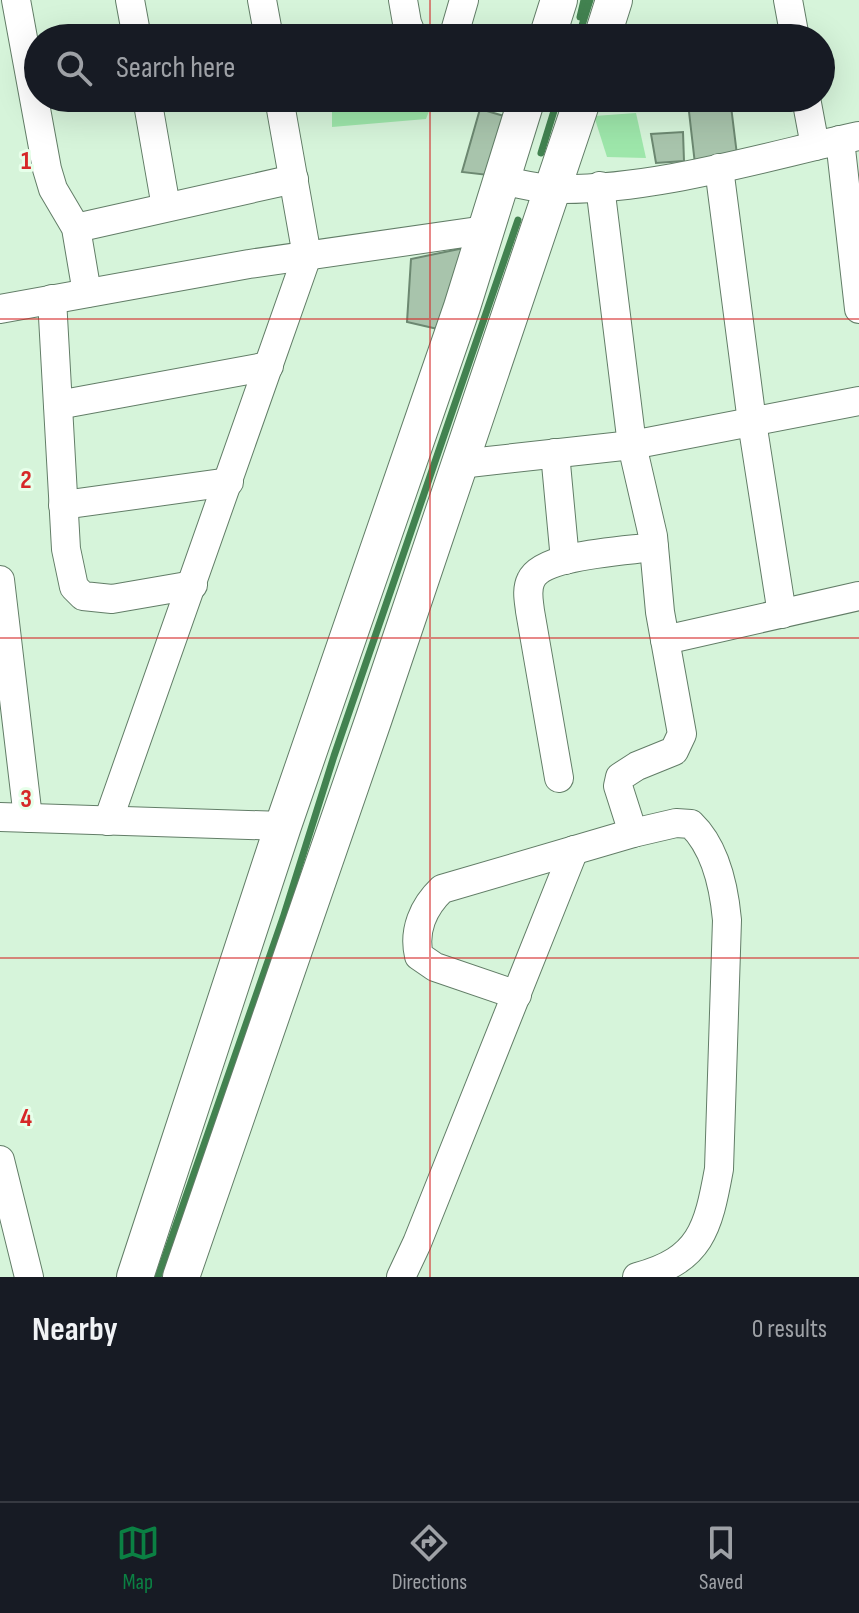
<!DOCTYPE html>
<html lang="en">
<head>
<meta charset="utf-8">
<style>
  :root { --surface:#171b24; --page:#242831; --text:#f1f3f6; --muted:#9ea1a6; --line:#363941; --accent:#0b8043 }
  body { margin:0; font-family:"Sofia Sans Condensed",sans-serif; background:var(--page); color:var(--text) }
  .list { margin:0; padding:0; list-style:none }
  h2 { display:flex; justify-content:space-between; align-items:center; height:104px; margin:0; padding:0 32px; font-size:34px }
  h2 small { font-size:26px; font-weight:400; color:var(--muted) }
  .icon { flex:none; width:44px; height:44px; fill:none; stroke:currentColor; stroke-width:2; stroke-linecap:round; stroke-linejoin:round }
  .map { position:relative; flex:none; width:859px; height:1277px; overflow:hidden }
  .search { position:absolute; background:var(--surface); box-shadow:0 8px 32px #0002; left:24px; right:24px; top:24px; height:88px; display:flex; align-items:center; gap:20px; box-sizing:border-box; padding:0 28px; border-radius:44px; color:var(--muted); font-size:30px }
  .sheet { height:224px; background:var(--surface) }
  nav { display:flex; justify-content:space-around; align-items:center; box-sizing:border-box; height:112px; border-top:2px solid var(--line); background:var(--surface); font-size:22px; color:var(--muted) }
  nav a { display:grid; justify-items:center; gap:4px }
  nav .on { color:var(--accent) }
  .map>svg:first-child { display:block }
</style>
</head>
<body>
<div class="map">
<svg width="859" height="1277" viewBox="0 0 859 1277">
  <rect width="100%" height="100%" fill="#d6f4da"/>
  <g fill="#9de6aa">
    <polygon points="332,98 434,98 426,119 332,127"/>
    <polygon points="636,113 646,158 607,157 594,116"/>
  </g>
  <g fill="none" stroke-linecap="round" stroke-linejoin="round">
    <g stroke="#428250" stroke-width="7">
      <polyline points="580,17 584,0"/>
      <polyline points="578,38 590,0"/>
      <polyline points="541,153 558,98"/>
      <polyline points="158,1277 283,918 334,756 518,220"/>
    </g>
  </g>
  <g fill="#a8c4ac" stroke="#6c8871" stroke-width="2">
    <polygon points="702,98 730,98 738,163 695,164 688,103"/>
    <polygon points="480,109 504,116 488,175 462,172"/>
    <polygon points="683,132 684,161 656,163 651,134"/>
    <polygon points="464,248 442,330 407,322 411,259"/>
  </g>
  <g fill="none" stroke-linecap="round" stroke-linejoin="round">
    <g stroke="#627d67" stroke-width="30">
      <g id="minor">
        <polyline points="16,0 47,169 53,189 76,228 87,293"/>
        <polyline points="130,0 137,38"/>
        <polyline points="262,0 269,38"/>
        <polyline points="403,0 407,23 413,38"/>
        <polyline points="788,0 795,38"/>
        <polyline points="453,38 464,0"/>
        <polyline points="147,98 166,207"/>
        <polyline points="806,98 815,146"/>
        <polyline points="840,140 859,309"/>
        <polyline points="719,168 752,422 782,614"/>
        <path d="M500,180C518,183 537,189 555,189C654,191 763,157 859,136"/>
        <polyline points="600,186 632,445 653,536 660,612 682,734 674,751 637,766 620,777 618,786 633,833"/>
        <polyline points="76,228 294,179"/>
        <polyline points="52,299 66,549 74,587 83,596 112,599 193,585"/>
        <polyline points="0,309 249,264 485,230"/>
        <polyline points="58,405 269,366"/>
        <polyline points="555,453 565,560"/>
        <polyline points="460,464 632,445 859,401"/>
        <polyline points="63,505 229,482"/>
        <polyline points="0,580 28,818"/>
        <polyline points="665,640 859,596"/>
        <path d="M559,778L530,611C529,601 526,590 531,580C542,554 627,551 654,547"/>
        <polyline points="0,817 283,826"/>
        <polyline points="108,821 307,256 279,98"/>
        <path d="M517,995L435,967L419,956C413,931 423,907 442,889L633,833L676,823L691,824C716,848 724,887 727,920L719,1169C708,1229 701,1260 637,1277"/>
        <polyline points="0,1160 29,1277"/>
        <polyline points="401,1277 417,1243 574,850"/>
      </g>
    </g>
    <g stroke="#627d67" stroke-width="38">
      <g id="tertiary">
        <polyline points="547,38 559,0"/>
        <polyline points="602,38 614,0"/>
        <polyline points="135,1277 283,826 462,307 527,98"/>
        <polyline points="181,1277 374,718 583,98"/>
      </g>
    </g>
    <use href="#minor" stroke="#fff" stroke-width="28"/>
    <use href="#tertiary" stroke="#fff" stroke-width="36"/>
  </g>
  <path fill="none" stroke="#d62828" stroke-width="2" stroke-opacity="0.55" d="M430,0V38M430,98V1277M0,319H859M0,638H859M0,958H859"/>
  <g font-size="26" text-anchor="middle" font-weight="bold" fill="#d62828" stroke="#e7ffea" stroke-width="6" stroke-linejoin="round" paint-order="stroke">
    <text x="26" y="169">1</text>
    <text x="26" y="488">2</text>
    <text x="26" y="807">3</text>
    <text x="26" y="1126">4</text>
  </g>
</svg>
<div class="search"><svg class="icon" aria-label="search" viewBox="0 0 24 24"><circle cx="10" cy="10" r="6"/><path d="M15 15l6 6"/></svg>Search here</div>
</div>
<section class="sheet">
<h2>Nearby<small>0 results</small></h2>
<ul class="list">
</ul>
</section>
<nav>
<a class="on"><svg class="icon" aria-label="map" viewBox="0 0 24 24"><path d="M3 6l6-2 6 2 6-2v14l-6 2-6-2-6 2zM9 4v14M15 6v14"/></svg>Map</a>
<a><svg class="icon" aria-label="directions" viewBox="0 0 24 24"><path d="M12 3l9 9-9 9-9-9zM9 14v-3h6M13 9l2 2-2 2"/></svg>Directions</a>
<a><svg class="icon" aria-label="saved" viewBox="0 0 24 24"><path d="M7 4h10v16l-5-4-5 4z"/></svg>Saved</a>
</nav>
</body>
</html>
